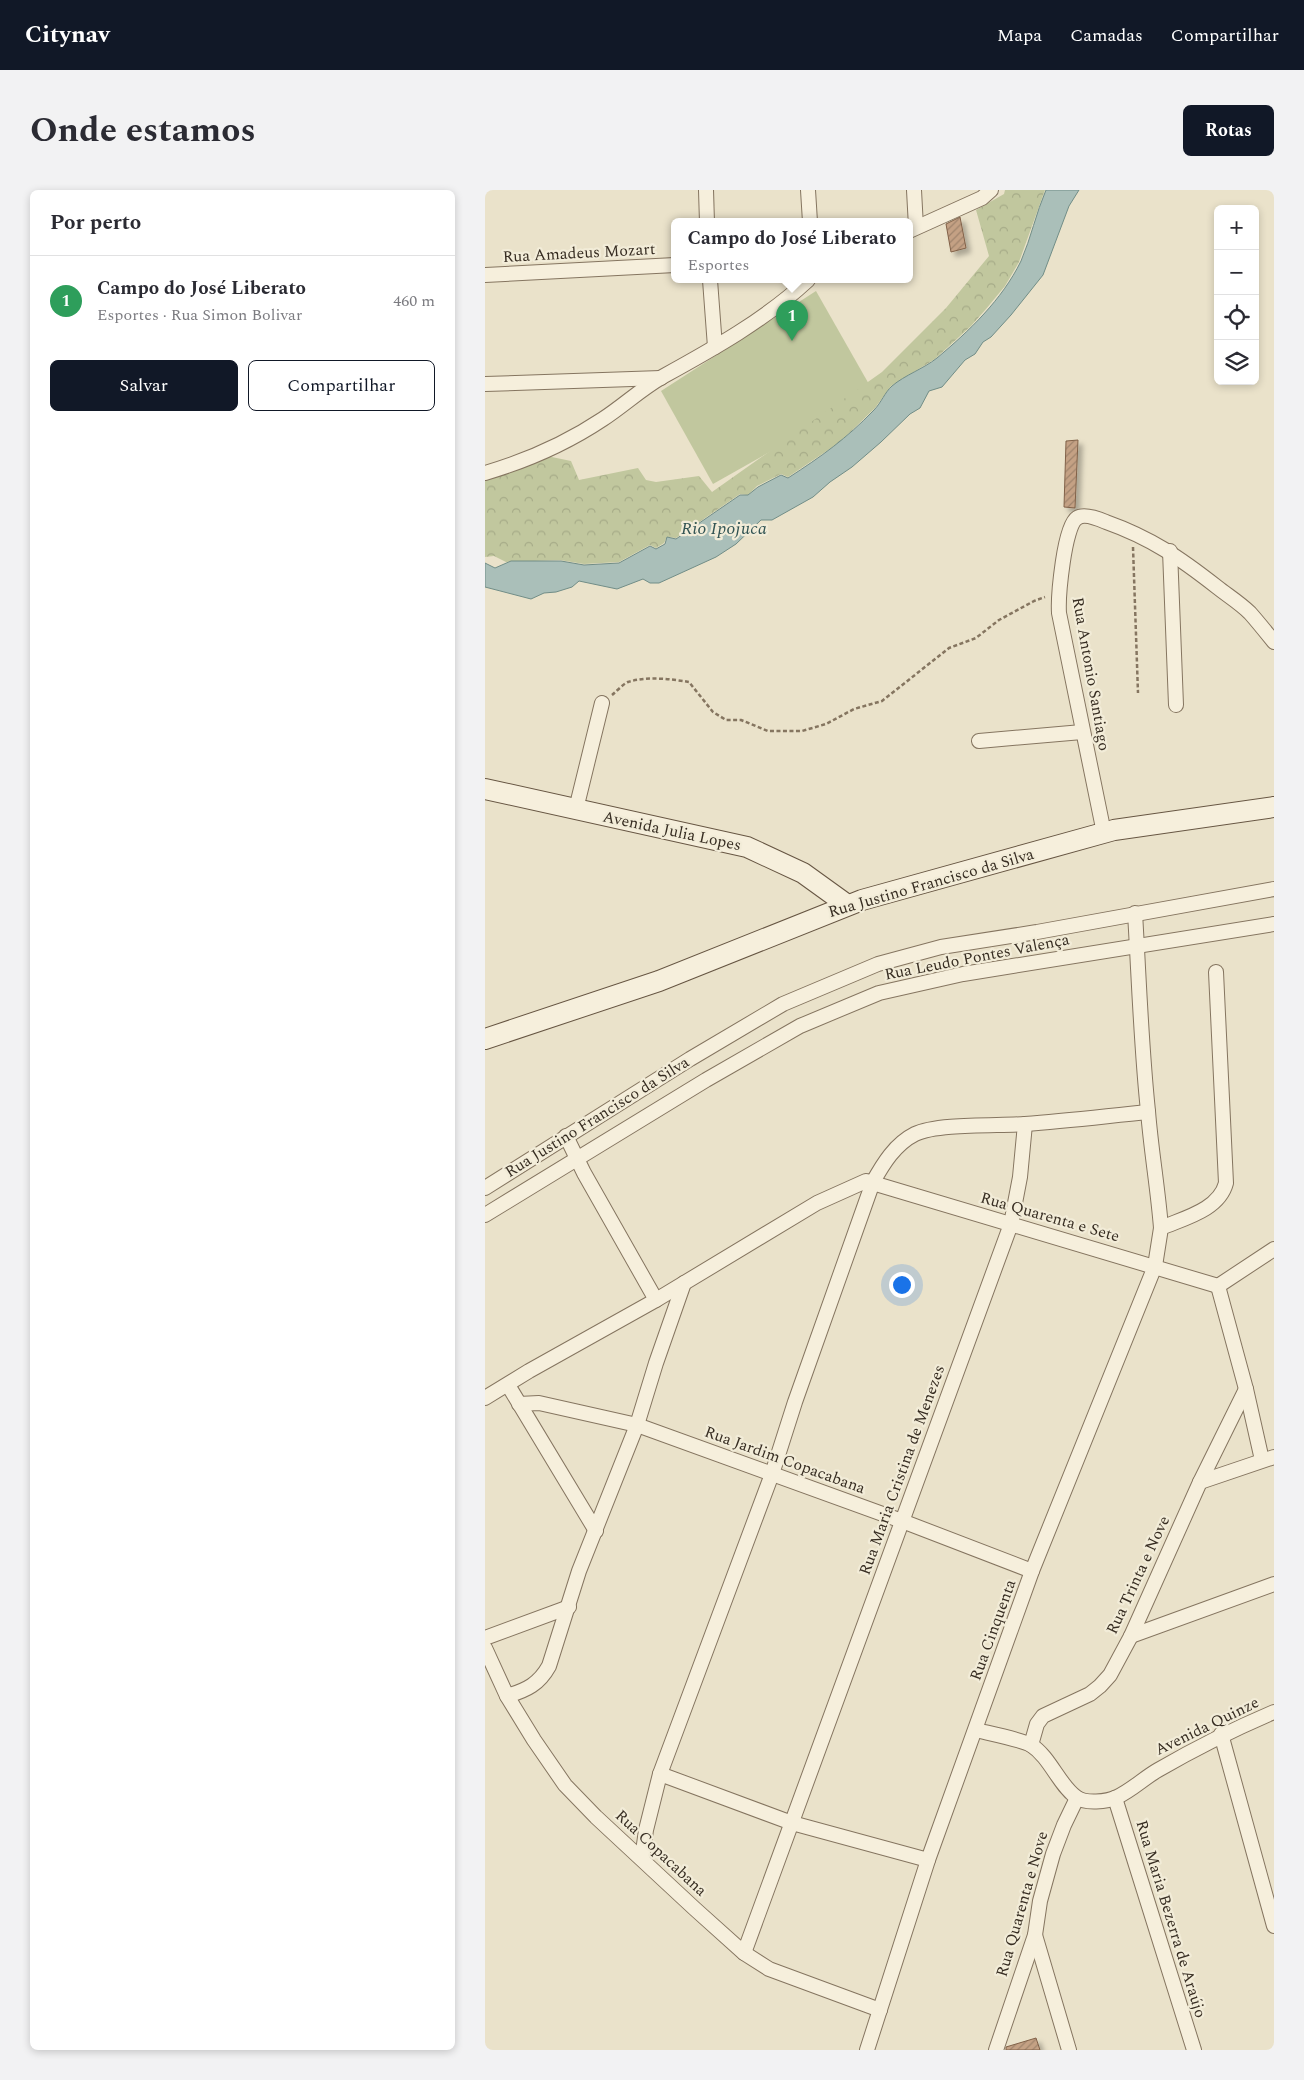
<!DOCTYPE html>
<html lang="pt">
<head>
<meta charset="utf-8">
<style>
  :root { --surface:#fff; --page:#f2f2f3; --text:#2b2b33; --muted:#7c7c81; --line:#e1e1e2; --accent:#111827 }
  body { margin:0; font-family:Spectral,serif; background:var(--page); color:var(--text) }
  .controls { position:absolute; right:15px; top:15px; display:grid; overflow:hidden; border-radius:8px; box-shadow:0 2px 8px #0003 }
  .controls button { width:45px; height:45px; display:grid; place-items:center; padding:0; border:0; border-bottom:1px solid var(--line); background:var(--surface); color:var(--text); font:25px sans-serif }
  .you { position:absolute; left:416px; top:1094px; width:18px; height:18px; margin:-12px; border:4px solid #fff; border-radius:50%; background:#1a73e8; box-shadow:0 0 0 8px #1a73e833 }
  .badge { display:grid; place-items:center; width:32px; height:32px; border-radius:50%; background:var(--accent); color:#fff; font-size:16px; font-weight:700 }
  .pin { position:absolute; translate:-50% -41px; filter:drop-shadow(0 1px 2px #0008) }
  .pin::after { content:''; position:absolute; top:26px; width:18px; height:15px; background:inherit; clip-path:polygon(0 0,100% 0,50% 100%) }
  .popup { position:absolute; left:186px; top:28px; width:242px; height:65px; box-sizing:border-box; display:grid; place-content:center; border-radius:8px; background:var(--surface); filter:drop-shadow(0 1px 4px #0005); font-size:16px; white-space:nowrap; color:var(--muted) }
  .popup b { font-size:19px; color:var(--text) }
  .popup::after { content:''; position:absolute; left:50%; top:100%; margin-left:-10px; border:10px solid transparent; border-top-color:var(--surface) }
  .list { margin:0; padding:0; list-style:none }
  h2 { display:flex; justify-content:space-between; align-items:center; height:65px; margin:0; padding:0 20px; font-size:21px }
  h2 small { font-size:16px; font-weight:400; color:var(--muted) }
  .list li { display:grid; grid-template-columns:32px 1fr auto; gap:15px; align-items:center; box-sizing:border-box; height:90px; padding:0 20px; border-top:1px solid var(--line) }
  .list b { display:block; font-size:19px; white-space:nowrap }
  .list p { margin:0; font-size:16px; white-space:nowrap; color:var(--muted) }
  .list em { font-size:16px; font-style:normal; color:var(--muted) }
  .actions { display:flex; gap:10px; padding:15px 20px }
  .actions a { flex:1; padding:11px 0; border:1px solid var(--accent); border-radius:8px; text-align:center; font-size:18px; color:var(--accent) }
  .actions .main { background:var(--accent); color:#fff }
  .icon { flex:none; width:28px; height:28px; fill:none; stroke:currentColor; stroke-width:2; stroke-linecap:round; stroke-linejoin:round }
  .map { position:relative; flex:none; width:789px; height:1860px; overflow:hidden; border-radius:8px }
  header { display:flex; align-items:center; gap:30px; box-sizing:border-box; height:70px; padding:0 25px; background:var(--accent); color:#fff }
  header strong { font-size:24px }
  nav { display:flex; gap:28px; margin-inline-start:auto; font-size:18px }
  .intro { display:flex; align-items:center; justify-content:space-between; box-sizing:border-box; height:120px; padding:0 30px }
  h1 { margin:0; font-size:35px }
  .button { padding:12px 22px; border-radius:8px; background:var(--accent); color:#fff; font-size:18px; font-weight:700 }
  main { display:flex; gap:30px; padding:0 30px }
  aside { flex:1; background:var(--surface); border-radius:8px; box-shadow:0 2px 8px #0003 }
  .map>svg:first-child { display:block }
</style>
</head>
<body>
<header>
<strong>Citynav</strong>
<nav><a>Mapa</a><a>Camadas</a><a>Compartilhar</a></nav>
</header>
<div class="intro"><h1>Onde estamos</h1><a class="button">Rotas</a></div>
<main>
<aside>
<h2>Por perto<small></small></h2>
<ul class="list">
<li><span class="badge" style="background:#2e9e5b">1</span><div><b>Campo do José Liberato</b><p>Esportes · Rua Simon Bolivar</p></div><em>460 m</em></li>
</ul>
<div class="actions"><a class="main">Salvar</a><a>Compartilhar</a></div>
</aside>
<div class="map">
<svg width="789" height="1860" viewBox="0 0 789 1860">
  <defs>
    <pattern id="forest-crowns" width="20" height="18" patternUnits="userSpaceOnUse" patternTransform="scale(1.25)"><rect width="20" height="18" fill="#c1c79e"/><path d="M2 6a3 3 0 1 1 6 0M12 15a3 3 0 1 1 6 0" fill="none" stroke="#a6ab88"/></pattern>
    <pattern id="building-hatch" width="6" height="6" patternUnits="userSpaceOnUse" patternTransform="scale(1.25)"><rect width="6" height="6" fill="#c4a184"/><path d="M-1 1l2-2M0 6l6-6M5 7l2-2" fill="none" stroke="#a0846c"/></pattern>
    <filter id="shadow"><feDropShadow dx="4.5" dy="4.5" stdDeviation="2.5" flood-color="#0004"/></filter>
  </defs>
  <rect width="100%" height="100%" fill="#eae2ca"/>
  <polygon fill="#c1c79e" points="331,101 389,203 228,294 176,201"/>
  <polygon fill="url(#forest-crowns)" points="520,0 560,0 534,72 520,96 501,119 486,136 450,169 406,196 390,218 355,252 303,287 296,284 272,296 263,305 255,304 191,348 182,347 179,353 171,358 165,355 134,372 99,374 75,370 21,372 9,366 0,367 0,287 62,266 86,271 94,290 153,278 161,290 171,292 214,286 227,302 397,182 461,118 504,66 491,20 519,4"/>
  <path fill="#aabfb9" stroke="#718d87" d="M561,0H594L584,16L558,85L526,125L506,147L498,152L490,164L480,170L457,197L444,201L435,218L425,224L396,252L367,277L345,292L328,307L287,330H276L251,354L231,367L174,393H165L158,389L132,399L94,391L87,397L71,402L59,403L46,409L0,397V373L10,378L26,371H76L99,375L134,373L165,356L171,359L180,354L182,347L191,349L255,305H263L273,297L296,285L303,288C337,266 361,249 389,220C396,213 400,202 407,196C420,185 438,179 452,168C484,141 517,110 536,71C546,48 551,23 561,0Z"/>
  <g fill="url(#building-hatch)" stroke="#816148" filter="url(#shadow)">
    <polygon points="475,27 481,58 466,62 461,34"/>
    <polygon points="593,250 590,318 579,317 581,251"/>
    <polygon points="551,1848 555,1860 521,1860 521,1857"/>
  </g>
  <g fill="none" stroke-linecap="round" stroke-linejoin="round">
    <g stroke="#857560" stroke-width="16">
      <g id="street">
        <polyline points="221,0 222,32"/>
        <polyline points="323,0 325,32"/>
        <polyline points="429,0 431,37"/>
        <polyline points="424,41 497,8 506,0"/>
        <polyline points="0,85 190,75"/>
        <polyline points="225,90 230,157"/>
        <polyline points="0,194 176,188"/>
        <path d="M0,283C41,271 82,253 118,229C138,216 156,199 177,187C228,159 280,130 323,90"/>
        <polyline points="685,361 691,515"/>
        <polyline points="494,551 597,542"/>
        <polyline points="91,619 117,513"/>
        <path d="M619,643L574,423C573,407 579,336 592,328C599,323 614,329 621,332C666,348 695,368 732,397C742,405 755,413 765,423C773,432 781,442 789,452"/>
        <path d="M650,723C654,789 656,855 663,921C666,960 673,999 676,1038"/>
        <polyline points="81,946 99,983 171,1110"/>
        <polyline points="0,998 205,869 298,814 393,774 456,757 552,742 789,699"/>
        <polyline points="0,1025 221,890 315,836 394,803 478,784 789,734"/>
        <polyline points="733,1096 761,1199 777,1270"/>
        <polyline points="733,1096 789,1059"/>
        <polyline points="23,1195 111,1341"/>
        <polyline points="0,1208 44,1181 171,1110 332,1013 381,991 733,1096"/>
        <polyline points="34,1214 54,1213 152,1235 417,1331 547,1381"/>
        <polyline points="715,1292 789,1267"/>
        <polyline points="646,1446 789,1394"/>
        <polyline points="0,1448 84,1417"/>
        <polyline points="0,1458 22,1506 49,1550 80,1595 111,1627 210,1719 259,1763 284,1779 395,1820"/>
        <path d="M22,1506C42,1500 54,1494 64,1476L94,1381L152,1235L171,1173L199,1093"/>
        <path d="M491,1540C503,1543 538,1550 546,1555C565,1567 574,1595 591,1607C600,1614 622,1612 632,1607C647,1600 659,1588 673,1580C711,1558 749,1539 789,1522"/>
        <polyline points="736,1544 789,1736"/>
        <polyline points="546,1555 552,1534 558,1526 605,1504 615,1496 625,1485 646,1446 715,1292 761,1199"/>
        <polyline points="175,1584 307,1633 443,1670"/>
        <polyline points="630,1608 709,1860"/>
        <path d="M157,1669L161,1640L175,1584L287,1284L310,1212L388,992C398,974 410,954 430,944C452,933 514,936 540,934C581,931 622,926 663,922"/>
        <polyline points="550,1745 584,1860"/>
        <polyline points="259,1763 526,1034 535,987 540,934"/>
        <path d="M382,1860L443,1670L547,1381L670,1076L676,1038C699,1028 734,1020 741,993L731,782"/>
        <polyline points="511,1860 550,1745 555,1711 568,1664 579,1635 592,1608"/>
      </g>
    </g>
    <g stroke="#675643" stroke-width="22">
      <g id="secondary">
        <polyline points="0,599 262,657 318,683 361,714"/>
        <polyline points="0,849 174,791 377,710 629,640 789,617"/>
      </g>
    </g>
    <g stroke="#857560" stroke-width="2.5" stroke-dasharray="4 2.5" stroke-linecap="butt">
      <polyline points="648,357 653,503"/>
      <path d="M127,505C132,501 138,494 143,492C162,486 186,489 204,492L228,522L241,530H256L283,541H317L341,534L369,519L397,511L464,458L491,448L514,430L549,411L560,407"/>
    </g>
    <use href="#street" stroke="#f6efdc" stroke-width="14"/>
    <use href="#secondary" stroke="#f6efdc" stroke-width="20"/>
  </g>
  <g text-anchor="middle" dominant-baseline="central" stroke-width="4.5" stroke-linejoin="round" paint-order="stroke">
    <g font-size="16" fill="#372d22" stroke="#f2ecd8">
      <text transform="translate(94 63) rotate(-3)">Rua Amadeus Mozart</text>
      <text transform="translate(606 484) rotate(80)">Rua Antonio Santiago</text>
      <text transform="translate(187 641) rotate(12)">Avenida Julia Lopes</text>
      <text transform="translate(446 693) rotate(-16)">Rua Justino Francisco da Silva</text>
      <text transform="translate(492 767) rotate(-11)">Rua Leudo Pontes Valença</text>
      <text transform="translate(112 927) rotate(-32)">Rua Justino Francisco da Silva</text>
      <text transform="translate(565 1027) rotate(16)">Rua Quarenta e Sete</text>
      <text transform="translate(300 1270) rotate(20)">Rua Jardim Copacabana</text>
      <text transform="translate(417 1280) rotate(-70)">Rua Maria Cristina de Menezes</text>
      <text transform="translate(653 1385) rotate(-65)">Rua Trinta e Nove</text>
      <text transform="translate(508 1440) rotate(-70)">Rua Cinquenta</text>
      <text transform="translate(722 1536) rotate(-26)">Avenida Quinze</text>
      <text transform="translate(176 1663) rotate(43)">Rua Copacabana</text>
      <text transform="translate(537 1714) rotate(-74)">Rua Quarenta e Nove</text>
      <text transform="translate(686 1729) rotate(73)">Rua Maria Bezerra de Araújo</text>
    </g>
    <g font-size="18" font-style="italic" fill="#335554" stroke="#f2ecd8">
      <text x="239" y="338">Rio Ipojuca</text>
    </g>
  </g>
</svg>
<div class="controls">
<button>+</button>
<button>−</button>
<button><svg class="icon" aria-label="locate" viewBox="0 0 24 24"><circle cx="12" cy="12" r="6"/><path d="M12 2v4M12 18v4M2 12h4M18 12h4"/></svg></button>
<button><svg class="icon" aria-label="layers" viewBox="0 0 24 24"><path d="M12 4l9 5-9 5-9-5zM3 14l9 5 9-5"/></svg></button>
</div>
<div class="you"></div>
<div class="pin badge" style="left:307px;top:151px;background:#2e9e5b">1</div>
<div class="popup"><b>Campo do José Liberato</b>Esportes</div>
</div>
</main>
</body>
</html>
